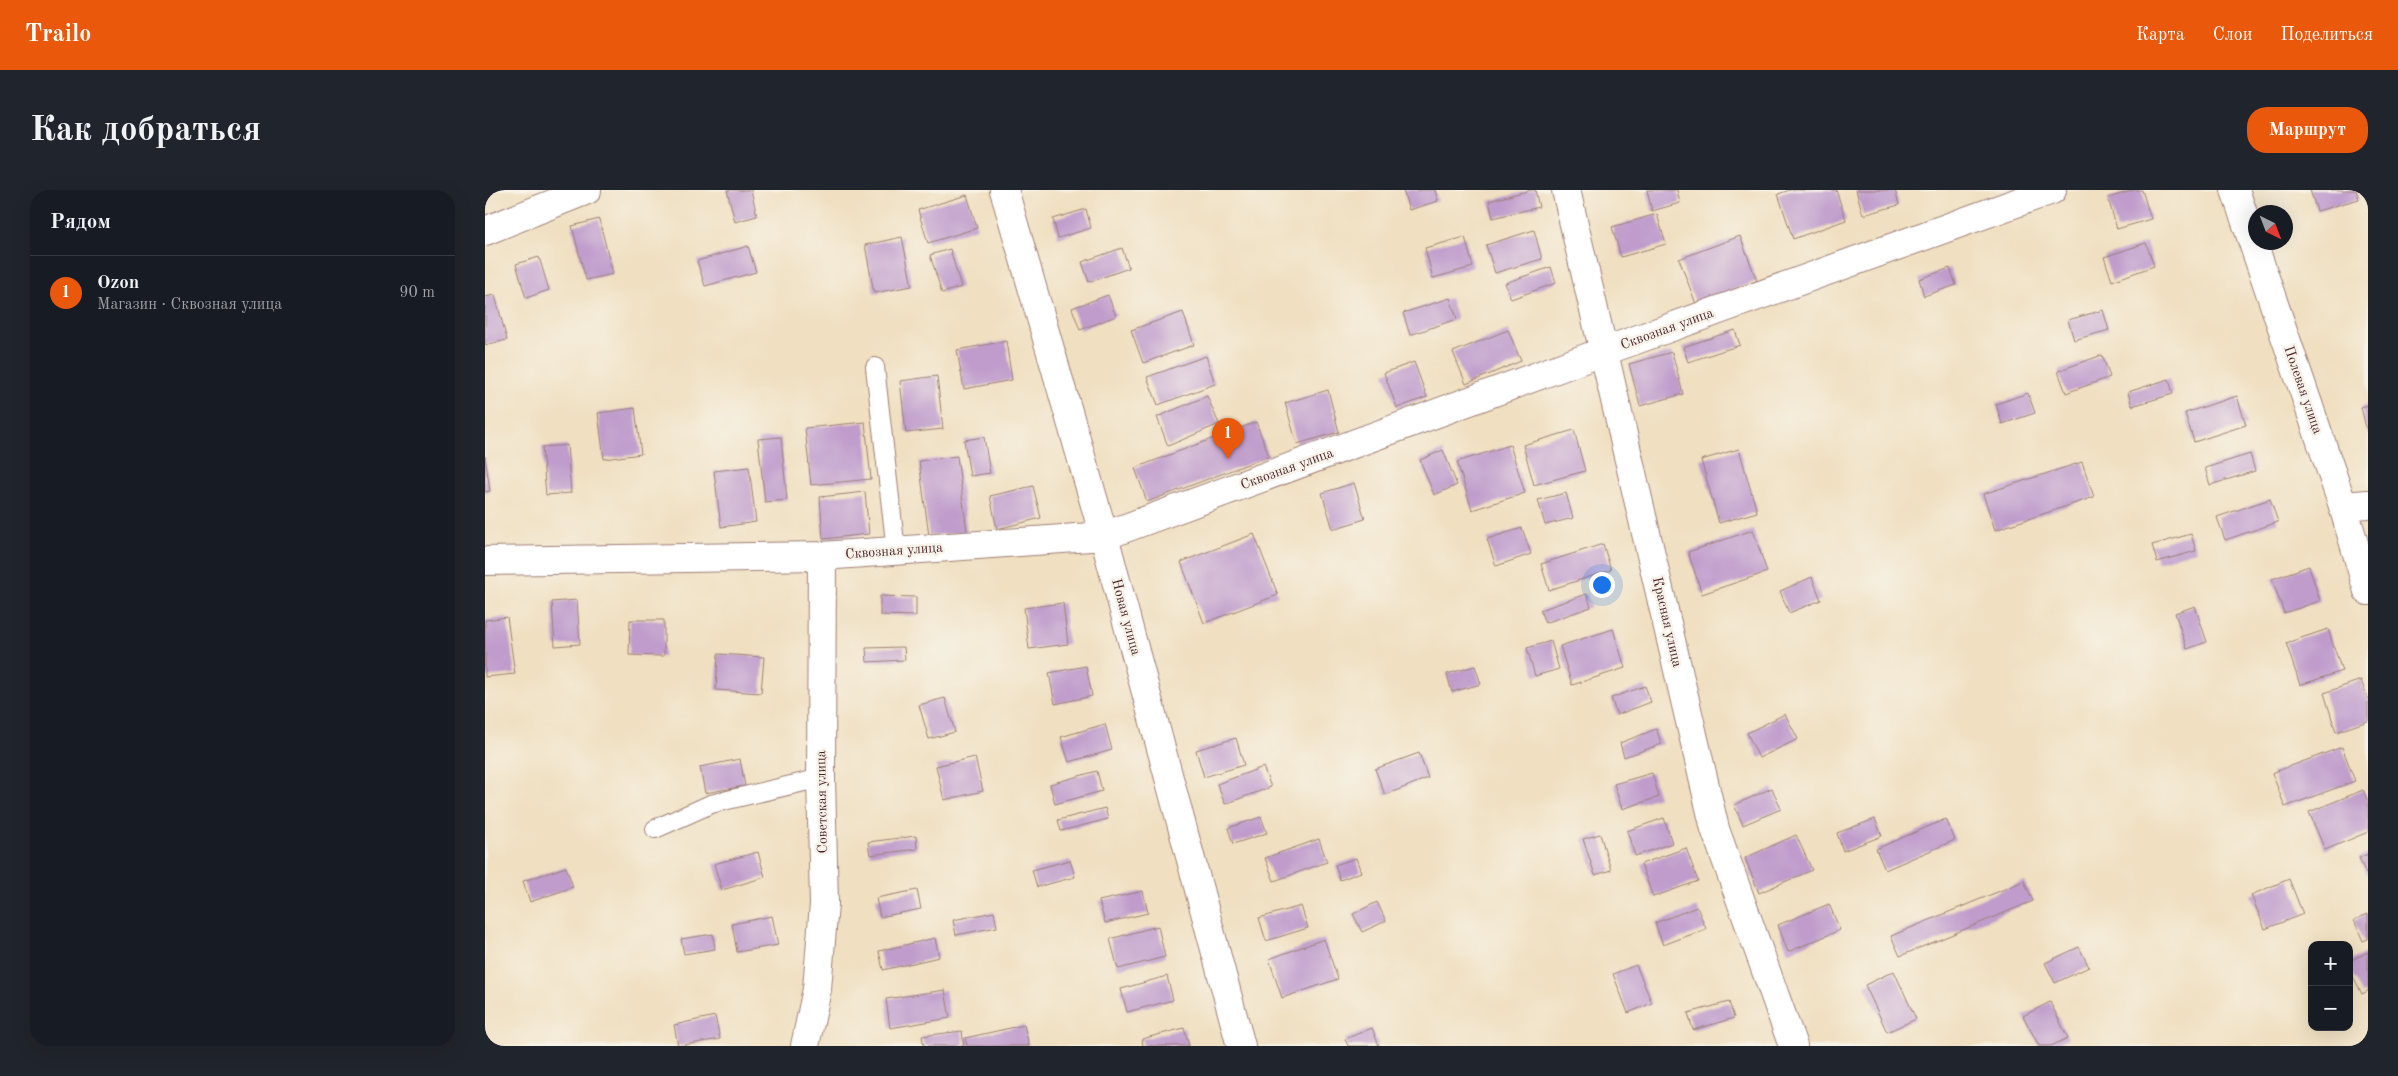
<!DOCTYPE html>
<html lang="ru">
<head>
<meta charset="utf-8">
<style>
  :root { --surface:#171b24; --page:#20242c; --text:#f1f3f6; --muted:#9ea1a6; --line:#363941; --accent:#ea580c }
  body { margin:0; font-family:"Old Standard TT",serif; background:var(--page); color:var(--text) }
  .controls { position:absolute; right:15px; bottom:15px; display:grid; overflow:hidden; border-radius:10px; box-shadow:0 5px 20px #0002 }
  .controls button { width:45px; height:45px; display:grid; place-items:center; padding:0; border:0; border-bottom:1px solid var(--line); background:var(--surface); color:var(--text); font:25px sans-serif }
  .compass { position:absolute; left:1763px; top:15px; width:45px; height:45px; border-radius:50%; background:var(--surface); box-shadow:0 5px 20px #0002; rotate:138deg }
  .you { position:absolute; left:1116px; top:394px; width:18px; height:18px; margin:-12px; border:4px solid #fff; border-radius:50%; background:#1a73e8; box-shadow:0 0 0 8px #1a73e833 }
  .badge { display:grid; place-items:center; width:32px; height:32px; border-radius:50%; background:var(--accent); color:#fff; font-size:16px; font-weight:700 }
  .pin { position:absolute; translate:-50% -41px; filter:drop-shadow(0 1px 2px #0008) }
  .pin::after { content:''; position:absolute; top:26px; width:18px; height:15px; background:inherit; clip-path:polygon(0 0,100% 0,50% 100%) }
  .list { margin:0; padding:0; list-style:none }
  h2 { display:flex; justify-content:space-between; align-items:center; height:65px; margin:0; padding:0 20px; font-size:21px }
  h2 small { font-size:16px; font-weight:400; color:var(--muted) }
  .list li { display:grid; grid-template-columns:32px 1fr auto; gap:15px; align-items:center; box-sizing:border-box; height:75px; padding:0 20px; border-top:1px solid var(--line) }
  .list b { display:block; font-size:19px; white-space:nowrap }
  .list p { margin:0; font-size:16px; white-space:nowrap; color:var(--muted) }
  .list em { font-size:16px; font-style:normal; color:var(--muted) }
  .map { position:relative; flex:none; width:1883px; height:856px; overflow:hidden; border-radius:20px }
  header { display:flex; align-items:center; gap:30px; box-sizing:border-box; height:70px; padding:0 25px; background:var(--accent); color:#fff }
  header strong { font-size:24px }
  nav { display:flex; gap:28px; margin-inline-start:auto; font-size:18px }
  .intro { display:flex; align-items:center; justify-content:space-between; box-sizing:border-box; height:120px; padding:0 30px }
  h1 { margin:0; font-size:35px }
  .button { padding:12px 22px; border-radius:20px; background:var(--accent); color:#fff; font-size:18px; font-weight:700 }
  main { display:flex; gap:30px; padding:0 30px }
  aside { flex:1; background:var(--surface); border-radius:20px; box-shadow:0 5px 20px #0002 }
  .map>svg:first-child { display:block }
</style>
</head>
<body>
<header>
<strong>Trailo</strong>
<nav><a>Карта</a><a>Слои</a><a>Поделиться</a></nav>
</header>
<div class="intro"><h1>Как добраться</h1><a class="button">Маршрут</a></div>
<main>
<aside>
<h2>Рядом<small></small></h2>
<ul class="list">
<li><span class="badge">1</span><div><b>Ozon</b><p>Магазин · Сквозная улица</p></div><em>90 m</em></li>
</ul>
</aside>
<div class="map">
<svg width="1883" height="856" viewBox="0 0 1883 856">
  <rect width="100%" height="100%" fill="#f7f3e8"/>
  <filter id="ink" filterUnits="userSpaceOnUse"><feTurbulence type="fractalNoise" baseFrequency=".02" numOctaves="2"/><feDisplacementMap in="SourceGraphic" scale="10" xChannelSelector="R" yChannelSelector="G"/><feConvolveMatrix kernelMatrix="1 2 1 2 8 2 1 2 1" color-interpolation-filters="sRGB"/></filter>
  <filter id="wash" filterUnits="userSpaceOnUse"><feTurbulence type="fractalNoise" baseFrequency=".0096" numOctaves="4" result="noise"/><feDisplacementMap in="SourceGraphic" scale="20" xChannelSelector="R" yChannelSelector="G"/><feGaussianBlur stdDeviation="1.12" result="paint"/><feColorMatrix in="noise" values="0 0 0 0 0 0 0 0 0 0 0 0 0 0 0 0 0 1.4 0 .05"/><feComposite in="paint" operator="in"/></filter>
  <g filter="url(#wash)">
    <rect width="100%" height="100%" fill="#f0dfc0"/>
    <g id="blocks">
      <g fill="#bf9ccc">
        <polygon points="242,0 266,0 272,26 250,32"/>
        <polygon points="918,0 950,0 953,11 924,20"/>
        <polygon points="1046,0 1050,0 1054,17 1008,28 1004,11"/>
        <polygon points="1162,0 1192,0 1195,13 1167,21"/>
        <polygon points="1305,0 1351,0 1361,30 1308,49 1293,4"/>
        <polygon points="1371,0 1410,0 1414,15 1378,25"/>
        <polygon points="1649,0 1657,0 1666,29 1632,39 1623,8"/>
        <polygon points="1825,0 1871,0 1874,9 1832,21"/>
        <polygon points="482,5 492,38 443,53 433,20"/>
        <polygon points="601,19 606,38 573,48 568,29"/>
        <polygon points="1172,24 1181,54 1136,67 1127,37"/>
        <polygon points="114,29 128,84 101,90 87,36"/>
        <polygon points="1049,40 1057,69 1010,83 1001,55"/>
        <polygon points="1255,46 1272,91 1211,114 1194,69"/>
        <polygon points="417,47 427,96 389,103 380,55"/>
        <polygon points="980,47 988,77 948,88 940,58"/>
        <polygon points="1661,53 1669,76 1627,91 1619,67"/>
        <polygon points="263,56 271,82 220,96 212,71"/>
        <polygon points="637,58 644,78 604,92 597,72"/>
        <polygon points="465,59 476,97 457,103 445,65"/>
        <polygon points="54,67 64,100 41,108 31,74"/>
        <polygon points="1066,77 1071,93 1026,109 1020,93"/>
        <polygon points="1465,78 1471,95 1439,106 1434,89"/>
        <polygon points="10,105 22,150 0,155 0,107"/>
        <polygon points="623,105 631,126 595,140 587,118"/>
        <polygon points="965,108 972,129 925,145 918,123"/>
        <polygon points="1618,120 1624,140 1589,150 1583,130"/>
        <polygon points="698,122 709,155 658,173 646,140"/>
        <polygon points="1023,140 1036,171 981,194 968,162"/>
        <polygon points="1250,140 1255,155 1203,172 1198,157"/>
        <polygon points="521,151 527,190 479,199 472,160"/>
        <polygon points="1187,162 1198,204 1155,216 1144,174"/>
        <polygon points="1617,165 1625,187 1581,203 1573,181"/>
        <polygon points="721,166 730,194 673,215 662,187"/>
        <polygon points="929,172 942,207 912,218 899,183"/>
        <polygon points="452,186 458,239 421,243 415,191"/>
        <polygon points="1684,189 1688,204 1647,216 1643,202"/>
        <polygon points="843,200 854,242 812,254 800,213"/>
        <polygon points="1543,203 1550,223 1517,234 1511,214"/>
        <polygon points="722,206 734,234 683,256 672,227"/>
        <polygon points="1752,206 1761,235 1709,252 1700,223"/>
        <polygon points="1883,215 1883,242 1882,242 1876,217"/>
        <polygon points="150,218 156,264 119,269 113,223"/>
        <polygon points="380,232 386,289 326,295 320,238"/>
        <polygon points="771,232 784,266 662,312 650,278"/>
        <polygon points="1089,240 1100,281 1049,295 1038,255"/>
        <polygon points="296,247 302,310 280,312 273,249"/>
        <polygon points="499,247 505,283 485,286 479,250"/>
        <polygon points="82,255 86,303 61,305 57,257"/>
        <polygon points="1025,255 1040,303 987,320 972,272"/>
        <polygon points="1254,259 1272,322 1234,333 1216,270"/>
        <polygon points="958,260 972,295 949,305 935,270"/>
        <polygon points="1765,264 1770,281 1725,295 1720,278"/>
        <polygon points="0,266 5,301 0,302"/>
        <polygon points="472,266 482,342 444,346 434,271"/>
        <polygon points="1597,272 1609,307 1510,340 1498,304"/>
        <polygon points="264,277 271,332 236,337 229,281"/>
        <polygon points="869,293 880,329 848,339 837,303"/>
        <polygon points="548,296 556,328 512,339 505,306"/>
        <polygon points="380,302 384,344 338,349 335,307"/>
        <polygon points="1081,303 1088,328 1060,335 1053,310"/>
        <polygon points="1785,309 1793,332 1740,350 1732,327"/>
        <polygon points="1037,338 1046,364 1011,376 1002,349"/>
        <polygon points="1268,340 1282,382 1217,404 1203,362"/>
        <polygon points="769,344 793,405 719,433 696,372"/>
        <polygon points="1706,344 1711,361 1672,372 1667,355"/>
        <polygon points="1118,354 1126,380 1064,400 1056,374"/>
        <polygon points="1824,376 1835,411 1799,423 1787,389"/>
        <polygon points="1327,387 1336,410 1304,423 1295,401"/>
        <polygon points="1102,404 1106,417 1060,433 1055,420"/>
        <polygon points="395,406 431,407 431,426 395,425"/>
        <polygon points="92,410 95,454 70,456 67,412"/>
        <polygon points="578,413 583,454 544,459 539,418"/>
        <polygon points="1710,416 1722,452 1702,459 1690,423"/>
        <polygon points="22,427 30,484 0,487 0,430"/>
        <polygon points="145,430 179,430 179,466 144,465"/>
        <polygon points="1128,439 1140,478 1087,495 1075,456"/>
        <polygon points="1843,439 1857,481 1815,495 1801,453"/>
        <polygon points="1066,451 1074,479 1050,486 1042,458"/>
        <polygon points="419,457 420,470 382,472 381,458"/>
        <polygon points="233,464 279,467 276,503 231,500"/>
        <polygon points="601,476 607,506 570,514 564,483"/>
        <polygon points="990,476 996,494 967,502 962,484"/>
        <polygon points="1876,490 1883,510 1883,531 1851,542 1839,503"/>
        <polygon points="1160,496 1166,512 1132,525 1126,508"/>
        <polygon points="460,508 470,542 444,549 434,515"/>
        <polygon points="1300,524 1313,549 1274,568 1262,543"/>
        <polygon points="620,534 627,560 584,572 576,547"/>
        <polygon points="1171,539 1177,554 1139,567 1135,553"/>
        <polygon points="751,548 759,575 719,587 711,560"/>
        <polygon points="1857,557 1870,591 1800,617 1787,583"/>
        <polygon points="934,563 943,588 900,605 890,579"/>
        <polygon points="490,567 498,601 459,610 451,576"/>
        <polygon points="255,569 260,596 220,603 215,577"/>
        <polygon points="778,577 786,597 740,614 732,594"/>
        <polygon points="612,581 617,601 570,614 565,594"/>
        <polygon points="1167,583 1174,607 1137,619 1129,594"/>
        <polygon points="1287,598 1296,619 1258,635 1249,615"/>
        <polygon points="1878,600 1883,611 1883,642 1840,660 1824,622"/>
        <polygon points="620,618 623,629 576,641 573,630"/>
        <polygon points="776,627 782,643 748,654 743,638"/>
        <polygon points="1179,628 1187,653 1150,666 1142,641"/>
        <polygon points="1390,629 1397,646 1358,661 1352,643"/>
        <polygon points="1461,629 1470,650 1400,680 1391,659"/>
        <polygon points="1115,644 1126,680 1110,685 1098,649"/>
        <polygon points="1311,645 1327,680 1274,703 1260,668"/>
        <polygon points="431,646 432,659 385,665 383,652"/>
        <polygon points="834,649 842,672 789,691 780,668"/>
        <polygon points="1201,658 1213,691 1168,707 1156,674"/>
        <polygon points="273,662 280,687 237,700 229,674"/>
        <polygon points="1883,664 1883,683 1881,684 1874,668"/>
        <polygon points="871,668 876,682 855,690 850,675"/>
        <polygon points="585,670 590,687 552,697 547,680"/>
        <polygon points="81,677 88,697 45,712 38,691"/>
        <polygon points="1804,689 1818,724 1780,739 1766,705"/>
        <polygon points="1539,691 1548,711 1415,766 1406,746"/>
        <polygon points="432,700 436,719 395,727 391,708"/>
        <polygon points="658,701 663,723 620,733 614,711"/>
        <polygon points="892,712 901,731 877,742 868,724"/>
        <polygon points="1344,714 1355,740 1303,762 1293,735"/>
        <polygon points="816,716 823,738 781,751 774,728"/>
        <polygon points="1212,717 1221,739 1178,755 1170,733"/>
        <polygon points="509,722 512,737 471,745 468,730"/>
        <polygon points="1883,724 1883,749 1878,751 1869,730"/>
        <polygon points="287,726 293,755 252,762 247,734"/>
        <polygon points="673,736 680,767 633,779 625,749"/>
        <polygon points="228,744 230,759 199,764 196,749"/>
        <polygon points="450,748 454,767 398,780 394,761"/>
        <polygon points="839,749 853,789 797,808 784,769"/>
        <polygon points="1594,757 1604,777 1570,793 1560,773"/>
        <polygon points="1883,762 1883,801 1877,804 1864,778 1864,771"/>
        <polygon points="1151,775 1167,813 1143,823 1128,784"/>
        <polygon points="1409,781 1431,829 1402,842 1380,795"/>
        <polygon points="682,786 688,810 642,822 636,799"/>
        <polygon points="460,800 465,828 405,838 401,809"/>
        <polygon points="1244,812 1249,828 1208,840 1203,823"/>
        <polygon points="1565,812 1583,848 1566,856 1554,856 1538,826"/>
        <polygon points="230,826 235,849 193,856 189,835"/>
        <polygon points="539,835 544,856 482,856 480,848"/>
        <polygon points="699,838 704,856 658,856 657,849"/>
        <polygon points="887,838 894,856 863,856 860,849"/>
        <polygon points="477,841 479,856 439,856 437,846"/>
      </g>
    </g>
  </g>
  <g filter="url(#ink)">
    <use href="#blocks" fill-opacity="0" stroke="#9d7f76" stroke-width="1"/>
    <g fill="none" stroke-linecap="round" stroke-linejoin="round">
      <g stroke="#9d7f76" stroke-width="20">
        <g id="service">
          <polyline points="390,177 411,361"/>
          <polyline points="170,639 226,614 336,588"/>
        </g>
      </g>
      <g stroke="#9d7f76" stroke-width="30">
        <g id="minor">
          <polyline points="519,0 619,346 756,856"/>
          <polyline points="1081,0 1230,639 1308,856"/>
          <polyline points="1750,0 1858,316 1883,401"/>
          <polyline points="0,41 102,0"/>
          <polyline points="1858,316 1883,314"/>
          <polyline points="0,371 337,366 619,346 1120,161 1567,0"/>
          <polyline points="320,856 332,799 339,714 336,588 337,366"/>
        </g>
      </g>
      <use href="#service" stroke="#fff" stroke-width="18"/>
      <use href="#minor" stroke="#fff" stroke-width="28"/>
    </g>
  </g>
  <g text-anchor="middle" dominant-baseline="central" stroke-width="5" stroke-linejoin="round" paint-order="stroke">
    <g font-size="14" fill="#4a1f2b" stroke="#f7f3e8">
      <text transform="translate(1182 139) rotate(-20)">Сквозная улица</text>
      <text transform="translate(1818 200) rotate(71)">Полевая улица</text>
      <text transform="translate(802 279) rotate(-20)">Сквозная улица</text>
      <text transform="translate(409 361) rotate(-4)">Сквозная улица</text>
      <text transform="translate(641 427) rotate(75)">Новая улица</text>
      <text transform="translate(1182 432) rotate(77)">Красная улица</text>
      <text transform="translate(337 612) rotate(-91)">Советская улица</text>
    </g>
  </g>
</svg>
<div class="controls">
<button>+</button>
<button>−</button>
</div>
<svg class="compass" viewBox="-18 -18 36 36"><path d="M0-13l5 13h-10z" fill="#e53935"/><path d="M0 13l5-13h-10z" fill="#9ea1a6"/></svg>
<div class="you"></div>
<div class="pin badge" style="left:743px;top:269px">1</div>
</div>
</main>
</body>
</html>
